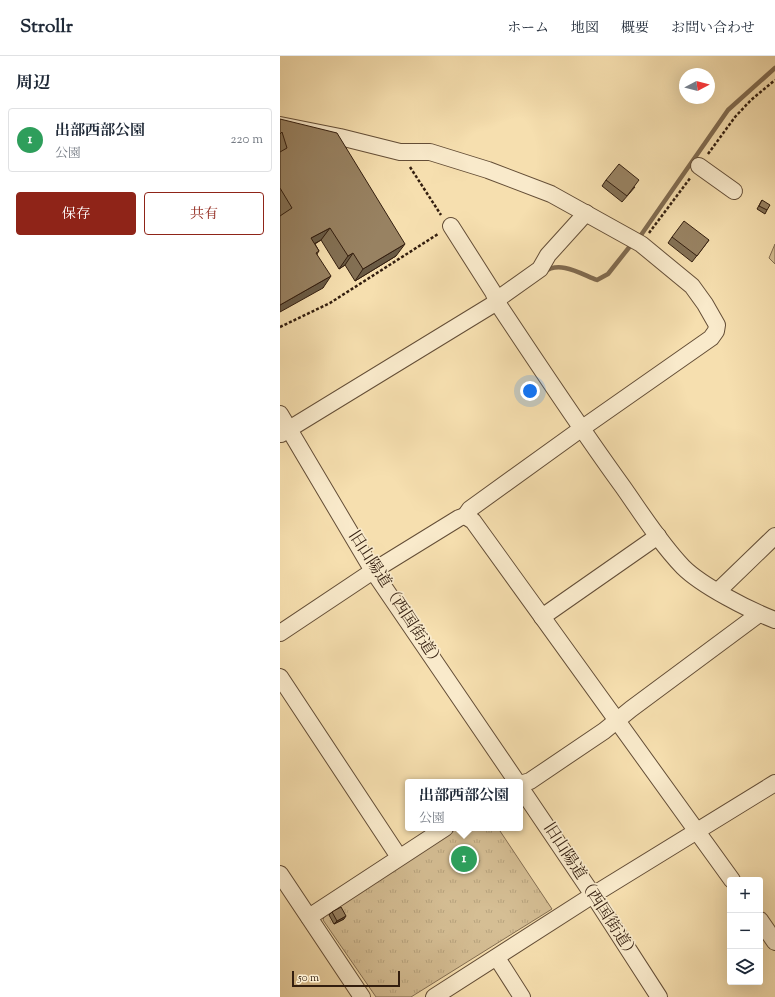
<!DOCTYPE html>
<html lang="ja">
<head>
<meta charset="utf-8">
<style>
  :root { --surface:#fff; --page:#f6f6f7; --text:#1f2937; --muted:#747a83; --line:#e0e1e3; --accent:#8f2418 }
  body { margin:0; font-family:"Sorts Mill Goudy","Noto Serif JP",serif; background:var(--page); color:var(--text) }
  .controls { position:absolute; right:12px; bottom:12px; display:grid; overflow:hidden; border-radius:4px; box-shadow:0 4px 16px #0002 }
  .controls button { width:36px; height:36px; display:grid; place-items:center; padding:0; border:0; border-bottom:1px solid var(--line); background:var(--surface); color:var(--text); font:20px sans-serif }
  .compass { position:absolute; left:399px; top:12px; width:36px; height:36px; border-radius:50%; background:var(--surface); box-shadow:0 4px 16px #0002; rotate:83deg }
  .scale { position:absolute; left:12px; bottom:10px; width:108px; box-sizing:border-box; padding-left:4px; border:2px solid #331e0f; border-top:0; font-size:11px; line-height:14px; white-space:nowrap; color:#331e0f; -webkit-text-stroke:3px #f9eacb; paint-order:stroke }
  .you { position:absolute; left:250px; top:335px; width:14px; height:14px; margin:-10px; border:3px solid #fff; border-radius:50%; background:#1a73e8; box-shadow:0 0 0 6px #1a73e833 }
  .badge { display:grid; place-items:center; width:26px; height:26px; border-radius:50%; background:var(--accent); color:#fff; font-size:13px; font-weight:700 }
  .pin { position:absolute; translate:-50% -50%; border:2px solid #fff; box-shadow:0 1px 4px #0006 }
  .popup { position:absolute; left:125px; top:723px; width:118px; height:52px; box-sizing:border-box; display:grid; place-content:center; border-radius:4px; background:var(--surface); filter:drop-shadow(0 1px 3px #0005); font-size:13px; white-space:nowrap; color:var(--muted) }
  .popup b { font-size:15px; color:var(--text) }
  .popup::after { content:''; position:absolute; left:50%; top:100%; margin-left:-8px; border:8px solid transparent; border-top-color:var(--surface) }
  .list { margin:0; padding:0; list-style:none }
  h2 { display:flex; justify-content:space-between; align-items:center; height:52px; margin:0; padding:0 16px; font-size:17px }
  h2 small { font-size:13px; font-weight:400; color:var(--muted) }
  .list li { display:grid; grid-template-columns:26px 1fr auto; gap:12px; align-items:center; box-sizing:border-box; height:64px; margin:0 8px 8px; padding:0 8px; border:1px solid var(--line); border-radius:4px }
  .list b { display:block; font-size:15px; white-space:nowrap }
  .list p { margin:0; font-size:13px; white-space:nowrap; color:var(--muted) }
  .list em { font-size:13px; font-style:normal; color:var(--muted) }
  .actions { display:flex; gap:8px; padding:12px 16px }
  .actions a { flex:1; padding:9px 0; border:1px solid var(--accent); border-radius:4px; text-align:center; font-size:14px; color:var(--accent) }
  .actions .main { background:var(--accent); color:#fff }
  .icon { flex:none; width:22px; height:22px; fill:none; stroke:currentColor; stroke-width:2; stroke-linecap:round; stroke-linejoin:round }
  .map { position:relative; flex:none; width:495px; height:941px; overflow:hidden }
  header { display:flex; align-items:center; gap:24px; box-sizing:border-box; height:56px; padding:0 20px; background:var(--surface); border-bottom:1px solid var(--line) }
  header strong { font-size:19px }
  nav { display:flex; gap:22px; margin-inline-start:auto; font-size:14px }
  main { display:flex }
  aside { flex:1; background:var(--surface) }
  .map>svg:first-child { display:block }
</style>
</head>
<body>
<header>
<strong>Strollr</strong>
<nav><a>ホーム</a><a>地図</a><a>概要</a><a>お問い合わせ</a></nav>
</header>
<main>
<aside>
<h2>周辺<small></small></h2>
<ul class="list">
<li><span class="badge" style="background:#2e9e5b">1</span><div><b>出部西部公園</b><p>公園</p></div><em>220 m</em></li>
</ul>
<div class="actions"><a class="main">保存</a><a>共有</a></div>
</aside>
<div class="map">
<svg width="495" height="941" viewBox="0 0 495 941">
  <defs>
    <pattern id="forest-firs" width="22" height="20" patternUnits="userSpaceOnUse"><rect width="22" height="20" fill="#d5be94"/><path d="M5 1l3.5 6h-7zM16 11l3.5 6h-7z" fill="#b7a37e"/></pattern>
    <pattern id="park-tufts" width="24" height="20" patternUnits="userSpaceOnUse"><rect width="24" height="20" fill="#d5be94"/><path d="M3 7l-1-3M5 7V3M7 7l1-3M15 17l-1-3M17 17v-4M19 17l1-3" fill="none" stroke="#b7a37e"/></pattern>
  </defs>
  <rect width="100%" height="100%" fill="#f6dfaf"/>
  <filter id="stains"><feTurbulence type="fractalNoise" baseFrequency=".005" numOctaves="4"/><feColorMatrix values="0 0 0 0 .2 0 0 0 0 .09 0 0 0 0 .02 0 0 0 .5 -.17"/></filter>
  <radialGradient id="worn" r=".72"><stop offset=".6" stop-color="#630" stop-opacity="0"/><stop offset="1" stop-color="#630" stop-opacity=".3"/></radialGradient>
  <polygon fill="url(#forest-firs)" stroke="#846e52" points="495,188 495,208 489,202"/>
  <polygon fill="url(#park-tufts)" stroke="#846e52" points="178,772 218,772 272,853 131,941 96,941 43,864 45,858"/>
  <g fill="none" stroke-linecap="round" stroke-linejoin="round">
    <g stroke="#806a4f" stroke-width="4.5">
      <polyline points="361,179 448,54 495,12"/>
      <path d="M264,216C280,204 301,218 317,224L328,218L351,189"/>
    </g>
    <g stroke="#644e37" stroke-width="18">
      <g id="minor">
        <polyline points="0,69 60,81 120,96 150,96 208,114 271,138 361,188 412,230 425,248 437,269 436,275 431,282 301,373 190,453 185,460"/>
        <polyline points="419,110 454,135"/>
        <path d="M171,170L213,236L220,251C260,311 300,372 343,431C362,458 380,487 403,511C422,530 469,554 495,564"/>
        <polyline points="0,358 93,515 237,726"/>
        <polyline points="1,378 212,249 222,240 260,213 268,199 306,157"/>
        <polyline points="438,535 495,480"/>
        <polyline points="262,561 378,480"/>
        <polyline points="0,577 93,515 179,462 185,460 193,465 452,824"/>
        <polyline points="0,621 119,801"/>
        <polyline points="240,728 250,725 324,675 351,653 479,558"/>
        <polyline points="240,731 317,845 379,941"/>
        <polyline points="0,818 82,941"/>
        <polyline points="29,861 165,772"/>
        <polyline points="480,864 495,886"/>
        <polyline points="217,902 242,941"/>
        <polyline points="154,941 313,839 495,727"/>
      </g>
    </g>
    <g stroke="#331e0f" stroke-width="2.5" stroke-dasharray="3 2" stroke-linecap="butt">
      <polyline points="428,98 455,61 471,44 495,24"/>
      <polyline points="130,111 161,159"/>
      <polyline points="369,177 411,121"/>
      <polyline points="0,271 50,247 158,178"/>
    </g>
    <use href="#minor" stroke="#f9eacb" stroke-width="16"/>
  </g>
  <g fill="#837054" stroke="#331e0f">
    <polygon points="0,63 116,200 75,225 65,209 59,213 41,184 35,188 39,195 37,198 43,232 0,159"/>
    <polygon points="326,124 355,131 342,146 322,130"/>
    <polygon points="482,144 487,154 485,158 477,153"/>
    <polygon points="392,181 429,184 412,206 388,187"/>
    <polygon points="52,856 64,863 54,868 49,859"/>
  </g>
  <g fill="#6a5b45" stroke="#331e0f">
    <polygon points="50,172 41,184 23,194 31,182"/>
    <polygon points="125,188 116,200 75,225 83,213"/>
    <polygon points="73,197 65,209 59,213 68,200"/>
    <polygon points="51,220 43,232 0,256 0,249"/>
    <polygon points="66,860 64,863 54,868 57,865"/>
  </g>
  <g fill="#988262" stroke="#331e0f">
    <polygon points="0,63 57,77 125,188 83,213 73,197 68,200 50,172 31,182 39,195 36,197 51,220 0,249 0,160 12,152 0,132 0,96 7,92 2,76 0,78"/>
    <polygon points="339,108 359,124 347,140 326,124"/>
    <polygon points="482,144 490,149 487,154 479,150"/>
    <polygon points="404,165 429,184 417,200 392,181"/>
    <polygon points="61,851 66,860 57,865 52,856"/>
  </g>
  <g text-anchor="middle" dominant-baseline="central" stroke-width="3.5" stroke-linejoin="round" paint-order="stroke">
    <g font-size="16" fill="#331e0f" stroke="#f9eacb">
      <text transform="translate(115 544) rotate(57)">旧山陽道（西国街道）</text>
      <text transform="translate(310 836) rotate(57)">旧山陽道（西国街道）</text>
    </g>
  </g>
  <rect width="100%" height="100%" filter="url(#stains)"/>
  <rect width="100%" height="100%" fill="url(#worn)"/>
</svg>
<div class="controls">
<button>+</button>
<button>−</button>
<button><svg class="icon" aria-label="layers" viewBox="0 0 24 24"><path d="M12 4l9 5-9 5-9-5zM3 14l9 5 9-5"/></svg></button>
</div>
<svg class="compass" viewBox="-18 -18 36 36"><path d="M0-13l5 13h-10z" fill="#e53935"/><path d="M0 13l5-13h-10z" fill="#747a83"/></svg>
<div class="scale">50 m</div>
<div class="you"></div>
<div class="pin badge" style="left:184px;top:803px;background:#2e9e5b">1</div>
<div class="popup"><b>出部西部公園</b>公園</div>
</div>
</main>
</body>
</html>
